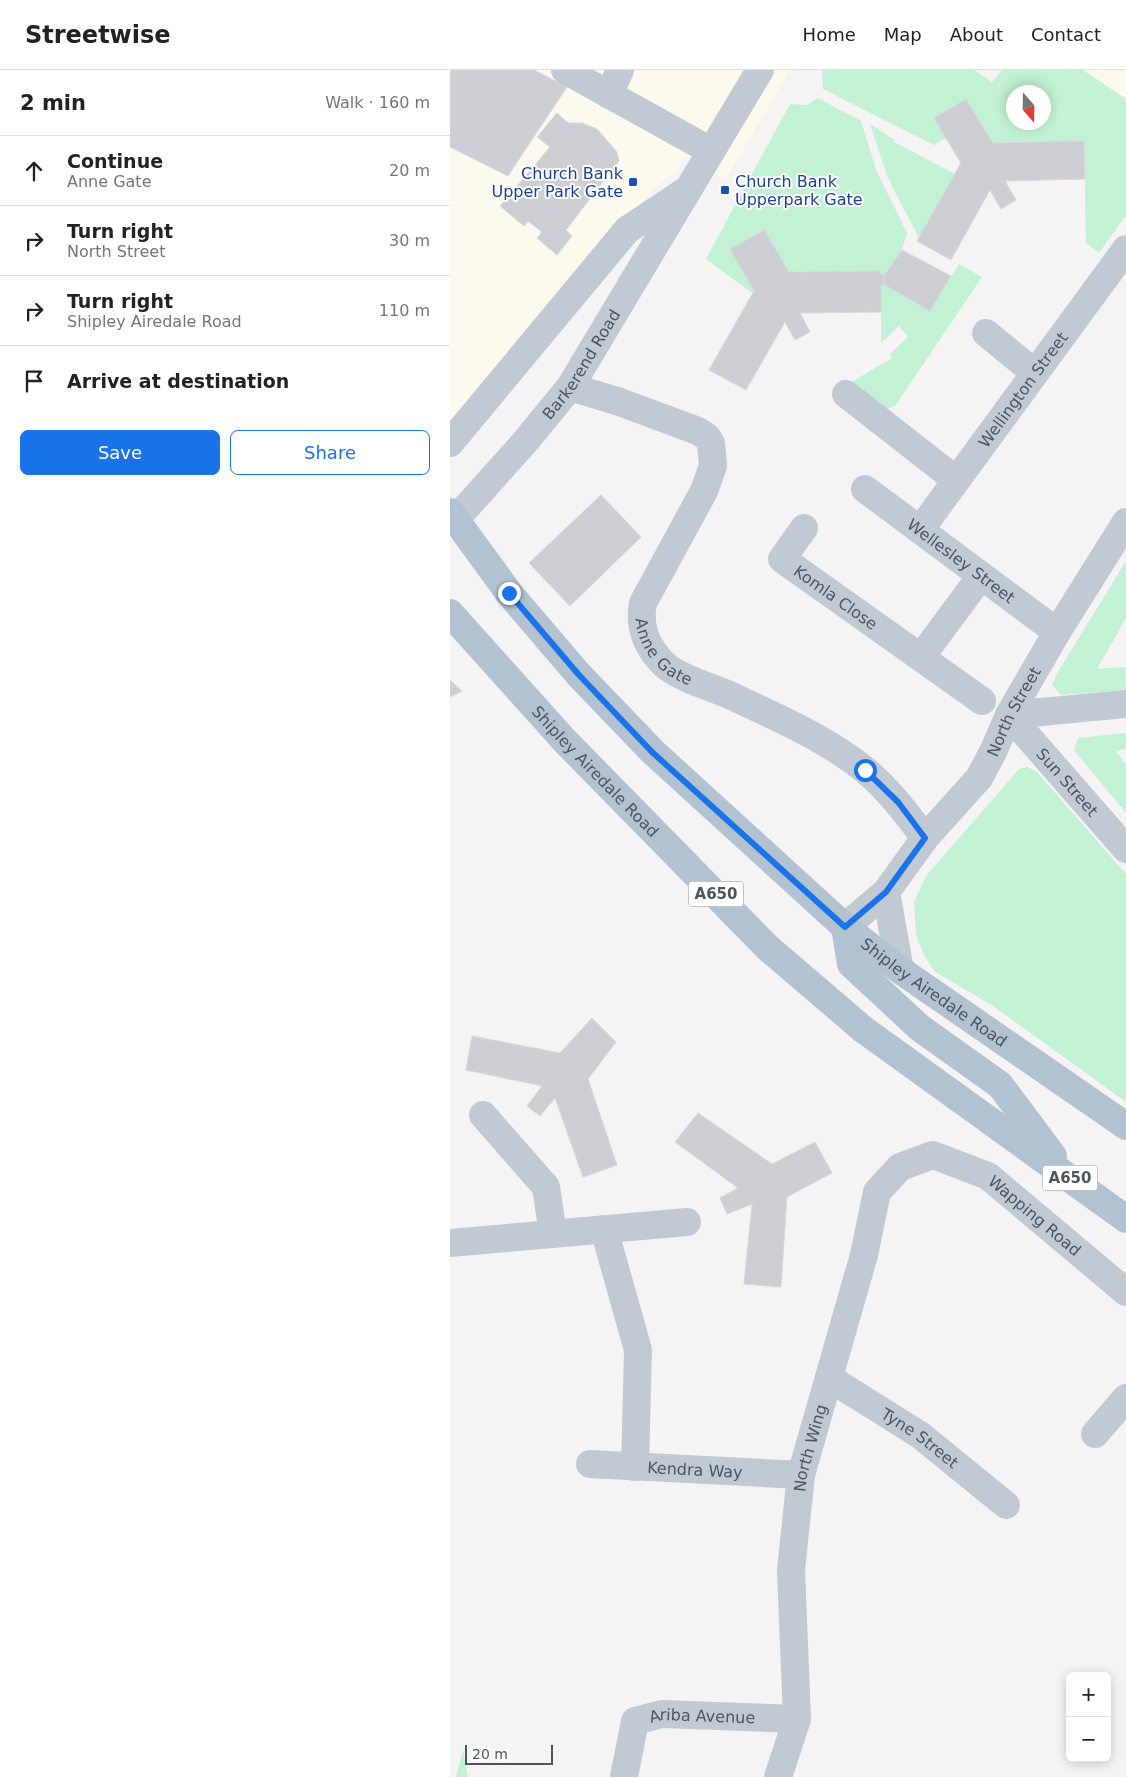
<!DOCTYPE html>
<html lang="en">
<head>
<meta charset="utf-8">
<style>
  :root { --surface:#fff; --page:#f6f6f6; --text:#222; --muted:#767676; --line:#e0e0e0; --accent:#1a73e8 }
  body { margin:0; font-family:"DejaVu Sans",sans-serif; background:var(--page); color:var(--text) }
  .controls { position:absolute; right:15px; bottom:15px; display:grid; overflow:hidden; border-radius:8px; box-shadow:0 2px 12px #0003 }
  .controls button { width:45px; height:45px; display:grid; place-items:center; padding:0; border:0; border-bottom:1px solid var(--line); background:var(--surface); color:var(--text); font:25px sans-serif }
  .compass { position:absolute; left:556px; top:15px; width:45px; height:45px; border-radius:50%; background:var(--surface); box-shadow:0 2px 12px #0003; rotate:160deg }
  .scale { position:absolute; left:15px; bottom:12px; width:88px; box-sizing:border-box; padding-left:5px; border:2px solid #4a5661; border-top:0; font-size:14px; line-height:18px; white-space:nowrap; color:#4a5661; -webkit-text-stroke:4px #fff; paint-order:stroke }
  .stop { position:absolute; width:15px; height:15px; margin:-11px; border:4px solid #1a73e8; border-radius:50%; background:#fff }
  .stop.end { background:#1a73e8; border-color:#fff; box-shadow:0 1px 5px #0008 }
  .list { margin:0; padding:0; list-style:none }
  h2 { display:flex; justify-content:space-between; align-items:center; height:65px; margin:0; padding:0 20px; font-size:21px }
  h2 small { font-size:16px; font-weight:400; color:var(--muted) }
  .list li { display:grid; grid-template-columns:32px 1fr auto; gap:15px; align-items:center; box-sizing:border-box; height:70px; padding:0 20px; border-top:1px solid var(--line) }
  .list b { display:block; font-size:19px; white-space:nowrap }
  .list p { margin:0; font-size:16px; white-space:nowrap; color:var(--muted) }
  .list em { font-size:16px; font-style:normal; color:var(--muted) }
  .actions { display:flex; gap:10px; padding:15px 20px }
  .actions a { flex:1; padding:11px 0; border:1px solid var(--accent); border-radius:8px; text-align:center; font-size:18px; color:var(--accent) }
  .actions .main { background:var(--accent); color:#fff }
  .icon { flex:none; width:28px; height:28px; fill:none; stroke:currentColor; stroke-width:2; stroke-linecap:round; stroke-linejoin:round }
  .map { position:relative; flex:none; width:676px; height:1707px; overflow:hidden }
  header { display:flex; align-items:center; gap:30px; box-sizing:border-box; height:70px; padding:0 25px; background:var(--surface); border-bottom:1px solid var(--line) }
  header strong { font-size:24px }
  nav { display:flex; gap:28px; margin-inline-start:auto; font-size:18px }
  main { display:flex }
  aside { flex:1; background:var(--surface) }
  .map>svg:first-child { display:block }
</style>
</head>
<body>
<header>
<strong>Streetwise</strong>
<nav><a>Home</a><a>Map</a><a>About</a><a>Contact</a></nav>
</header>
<main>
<aside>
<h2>2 min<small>Walk · 160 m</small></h2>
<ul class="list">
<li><svg class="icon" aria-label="ahead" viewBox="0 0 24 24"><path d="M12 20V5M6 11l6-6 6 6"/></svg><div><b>Continue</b><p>Anne Gate</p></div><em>20 m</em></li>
<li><svg class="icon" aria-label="right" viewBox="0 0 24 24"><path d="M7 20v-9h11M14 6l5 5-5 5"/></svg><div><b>Turn right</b><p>North Street</p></div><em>30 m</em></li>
<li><svg class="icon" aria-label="right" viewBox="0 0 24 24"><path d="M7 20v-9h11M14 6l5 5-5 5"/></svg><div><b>Turn right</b><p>Shipley Airedale Road</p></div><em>110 m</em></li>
<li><svg class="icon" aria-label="arrive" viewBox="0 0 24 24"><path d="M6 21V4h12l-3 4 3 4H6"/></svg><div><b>Arrive at destination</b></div></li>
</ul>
<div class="actions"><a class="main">Save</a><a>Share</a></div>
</aside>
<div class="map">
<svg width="676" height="1707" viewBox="0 0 676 1707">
  <rect width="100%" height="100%" fill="#f5f3f3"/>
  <g fill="#fdf9ef">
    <polygon points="0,0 340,0 275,110 236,86 227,101 204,118 44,325 0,363"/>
    <polygon points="633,0 676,0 676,29 664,20"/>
  </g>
  <g fill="#c3f1d5" fill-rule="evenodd">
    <path d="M372,0H524L542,12L552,0H633L676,29V145L649,183L636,173L634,71L543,73L516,29L484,48L496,68L484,75L373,19ZM564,22H594V52H564Z"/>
    <polygon points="368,28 411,51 427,102 457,163 452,180 437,204 430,204 430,201 339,202 313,160 280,179 304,221 302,223 256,189 340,34 357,35"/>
    <polygon points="420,54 445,70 444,72 505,104 469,168 438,108"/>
    <polygon points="509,194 532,207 445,336 435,339 400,313 442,288 440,284 458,267 449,256 431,273 431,215 435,215 480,241"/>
    <polygon points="676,491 676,548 647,599 675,597 676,620 611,625 602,615 608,602"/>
    <polygon points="676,663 676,679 666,681 676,695 676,743 624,680 628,668"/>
    <polygon points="577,697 586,701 676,804 676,1032 543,936 484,901 473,883 466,864 464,832 476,806 569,699"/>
    <polygon points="13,1680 18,1707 6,1707"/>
  </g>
  <g fill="#cdcfd5" stroke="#d7d9de">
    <polygon points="0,0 84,0 117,17 58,106 0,77"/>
    <polygon points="516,29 543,73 634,71 635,109 555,111 566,130 551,139 540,120 501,190 467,171 511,93 484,48"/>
    <polygon points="107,43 118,53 132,53 147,59 167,82 169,91 116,160 122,166 107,185 87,168 92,162 78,151 74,156 50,136 100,77 87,67"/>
    <polygon points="314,160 339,202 430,201 430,204 435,204 435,215 431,215 431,242 350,243 360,262 345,270 335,252 296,320 259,300 304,221 280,179"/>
    <polygon points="452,180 501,206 480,241 435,215 435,204"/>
    <polygon points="151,425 191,467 120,536 79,493"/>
    <polygon points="0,610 12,621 0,627"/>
    <polygon points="142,948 166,972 138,1009 167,1095 133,1107 105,1028 90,1046 77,1036 92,1016 16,1000 22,966 110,983"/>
    <polygon points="248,1043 322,1094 365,1072 382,1103 337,1127 331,1217 294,1214 302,1134 277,1144 270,1128 288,1118 225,1072"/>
  </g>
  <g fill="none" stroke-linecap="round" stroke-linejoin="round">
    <g stroke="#c1cad2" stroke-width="28">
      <polyline points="115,0 261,81"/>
      <polyline points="159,25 170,0"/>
      <polyline points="536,263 585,303"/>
      <path id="s1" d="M120,317L167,331L248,361L257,367L261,373L263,396L254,421L193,533C188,558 198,580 217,597C234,610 266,618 286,628C330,649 377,669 415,700C438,719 457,744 475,768"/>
      <polyline points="396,324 506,410"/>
      <polyline points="0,373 177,160 234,122"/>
      <path id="s2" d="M415,419L607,562"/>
      <path id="s3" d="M5,450L74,373L120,317L310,0"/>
      <path id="s4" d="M354,458L332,489L532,631"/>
      <path id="s5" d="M470,460L676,179"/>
      <polyline points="471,587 531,506"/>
      <path id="s6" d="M559,645L676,779"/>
      <polyline points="559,645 676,634"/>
      <polyline points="436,822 450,900"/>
      <path id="s7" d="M395,857L436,822L475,768L529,708L543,682L559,645L607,562L676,452"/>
      <polyline points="33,1045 96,1117 103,1164"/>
      <polyline points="154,1159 188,1280 185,1397"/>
      <polyline points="0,1173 237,1152"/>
      <path id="s8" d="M379,1308L470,1365L556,1435"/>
      <polyline points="645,1364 676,1328"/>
      <path id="s9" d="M140,1394L351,1405"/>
      <path id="s10" d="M174,1707L185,1651L212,1644L347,1649"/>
      <path id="s11" d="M328,1707L347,1649L341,1500L351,1405L414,1185L427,1122L450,1097L483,1085L538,1106L676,1222"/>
    </g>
    <g stroke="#b3c2d1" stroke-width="28">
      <path id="s12" d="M0,442L59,523L129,605L203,682L395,857L450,900L676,1056"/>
      <path id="s13" d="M0,543L114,670L318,878L414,960L676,1149"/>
      <polyline points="395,857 401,894 470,958 550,1015 603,1086"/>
    </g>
  </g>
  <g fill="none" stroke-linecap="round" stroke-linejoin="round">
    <polyline stroke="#1a73e8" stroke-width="6" points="59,523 129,605 202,682 395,857 436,822 475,768 448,732 415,700"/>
  </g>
  <g fill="#1a4fb4" stroke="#fff" stroke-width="2">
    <rect x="178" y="107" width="10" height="10" rx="2.5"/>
    <rect x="270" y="115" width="10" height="10" rx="2.5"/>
  </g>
  <g text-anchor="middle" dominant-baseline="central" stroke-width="4" stroke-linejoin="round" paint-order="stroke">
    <g fill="#fff" stroke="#808990" stroke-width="1">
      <rect x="238.5" y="811.5" width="55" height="25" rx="4"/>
      <rect x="592.5" y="1095.5" width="55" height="25" rx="4"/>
    </g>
    <g font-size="15" font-weight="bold" fill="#4a5661">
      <text x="266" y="824">A650</text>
      <text x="620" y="1108">A650</text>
    </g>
    <g font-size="16" fill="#164399" stroke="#fff" text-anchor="end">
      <text x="173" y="103">Church Bank<tspan x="173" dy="18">Upper Park Gate</tspan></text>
      <text x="285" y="111" text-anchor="start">Church Bank<tspan x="285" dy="18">Upperpark Gate</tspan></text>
    </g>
    <g font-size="16" fill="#4a5661" stroke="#fff">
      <text stroke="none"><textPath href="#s3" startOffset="201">Barkerend Road</textPath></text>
      <text stroke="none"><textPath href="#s5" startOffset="174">Wellington Street</textPath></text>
      <text stroke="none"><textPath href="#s2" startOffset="120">Wellesley Street</textPath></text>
      <text stroke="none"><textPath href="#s4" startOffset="104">Komla Close</textPath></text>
      <text stroke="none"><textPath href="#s1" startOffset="388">Anne Gate</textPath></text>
      <text stroke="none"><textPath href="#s7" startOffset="276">North Street</textPath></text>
      <text stroke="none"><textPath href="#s13" startOffset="215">Shipley Airedale Road</textPath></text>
      <text stroke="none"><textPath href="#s6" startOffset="89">Sun Street</textPath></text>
      <text stroke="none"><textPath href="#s12" startOffset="685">Shipley Airedale Road</textPath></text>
      <text stroke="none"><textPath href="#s11" startOffset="788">Wapping Road</textPath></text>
      <text stroke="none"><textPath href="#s8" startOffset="109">Tyne Street</textPath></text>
      <text stroke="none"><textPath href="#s11" startOffset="334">North Wing</textPath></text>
      <text stroke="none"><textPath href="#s9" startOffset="105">Kendra Way</textPath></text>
      <text stroke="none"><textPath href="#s10" startOffset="125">Ariba Avenue</textPath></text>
    </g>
  </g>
</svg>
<div class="controls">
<button>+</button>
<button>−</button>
</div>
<svg class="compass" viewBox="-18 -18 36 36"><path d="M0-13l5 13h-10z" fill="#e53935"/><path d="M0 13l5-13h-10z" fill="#767676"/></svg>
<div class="scale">20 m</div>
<div class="stop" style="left:415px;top:700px"></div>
<div class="stop end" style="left:59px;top:523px"></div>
</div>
</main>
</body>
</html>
